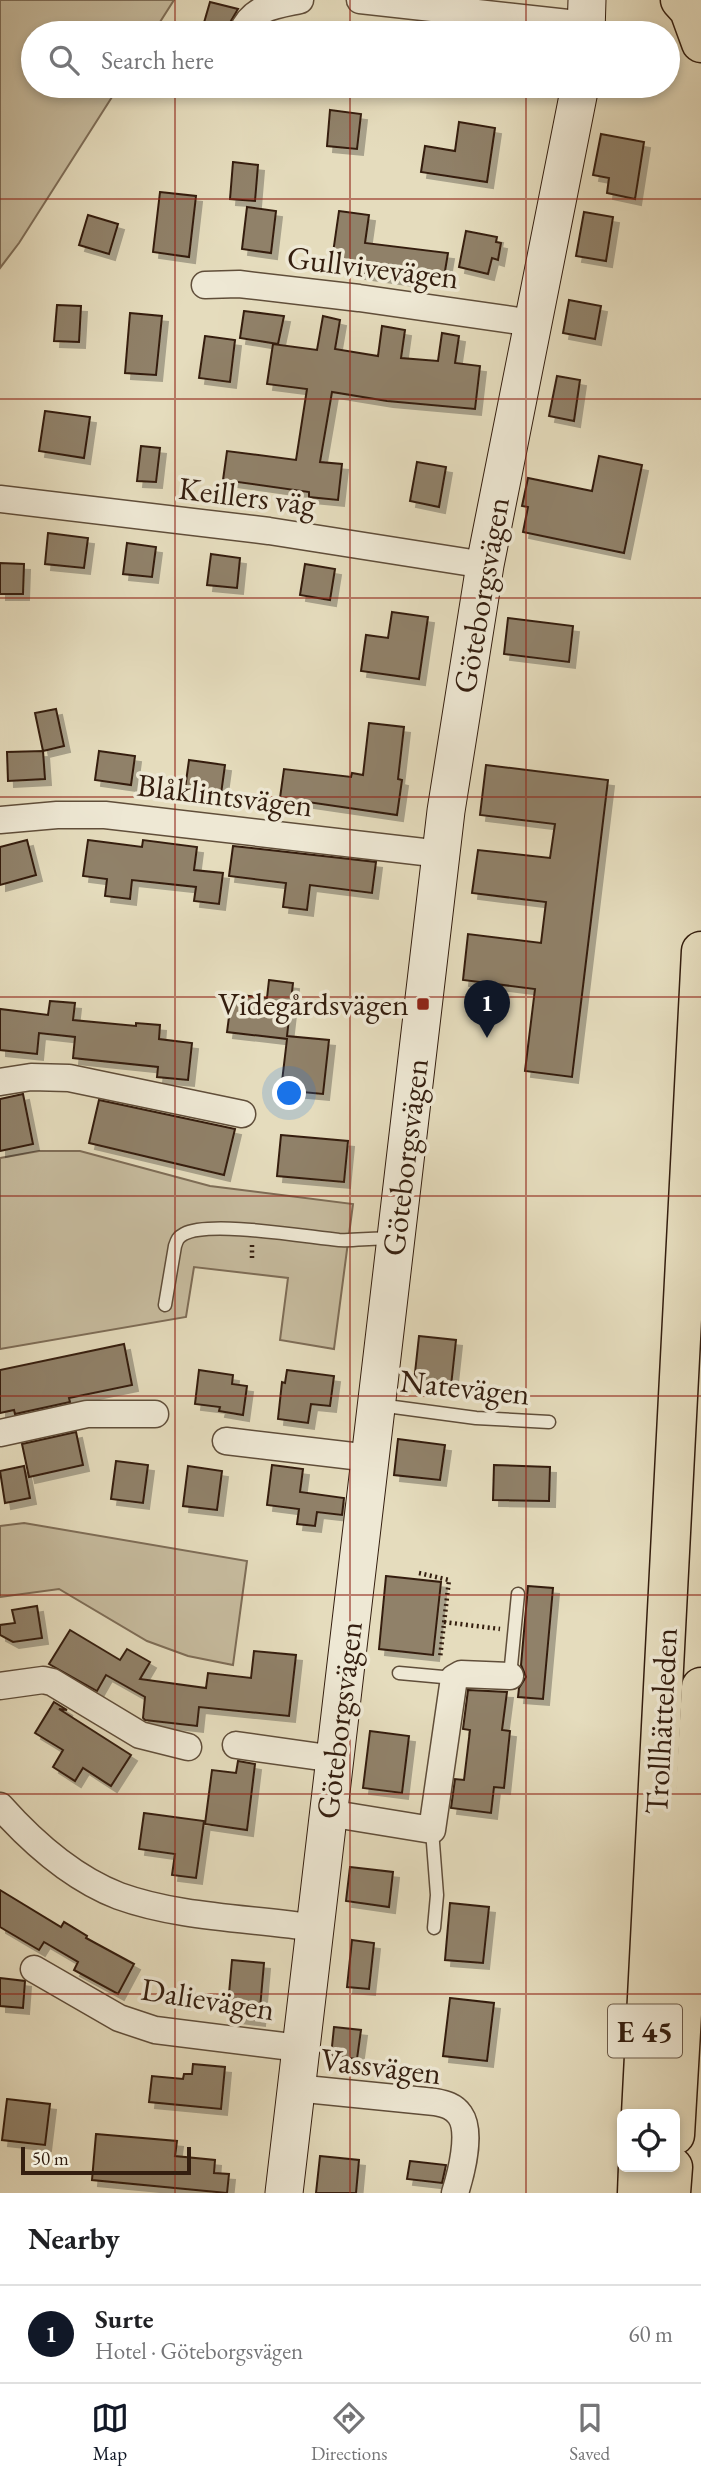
<!DOCTYPE html>
<html lang="en">
<head>
<meta charset="utf-8">
<style>
  :root { --surface:#fff; --page:#f6f6f6; --text:#202124; --muted:#757577; --line:#e0e0e0; --accent:#111827 }
  body { margin:0; font-family:"EB Garamond",serif; background:var(--page); color:var(--text) }
  .controls { position:absolute; right:21px; bottom:21px; display:grid; overflow:hidden; border-radius:10px; box-shadow:0 4px 10px #0003 }
  .controls button { width:63px; height:63px; display:grid; place-items:center; padding:0; border:0; border-bottom:2px solid var(--line); background:var(--surface); color:var(--text); font:35px sans-serif }
  .scale { position:absolute; left:21px; bottom:18px; width:170px; box-sizing:border-box; padding-left:7px; border:4px solid #341e0f; border-top:0; font-size:19px; line-height:24px; white-space:nowrap; color:#341e0f; -webkit-text-stroke:5px #eee8d4; paint-order:stroke }
  .you { position:absolute; left:290px; top:1094px; width:24px; height:24px; margin:-18px; border:5px solid #fff; border-radius:50%; background:#1a73e8; box-shadow:0 0 0 10px #1a73e833 }
  .badge { display:grid; place-items:center; width:46px; height:46px; border-radius:50%; background:var(--accent); color:#fff; font-size:23px; font-weight:700 }
  .pin { position:absolute; translate:-50% -58px; filter:drop-shadow(0 2px 4px #0008) }
  .pin::after { content:''; position:absolute; top:37px; width:24px; height:21px; background:inherit; clip-path:polygon(0 0,100% 0,50% 100%) }
  .list { margin:0; padding:0; list-style:none }
  h2 { display:flex; justify-content:space-between; align-items:center; height:91px; margin:0; padding:0 28px; font-size:30px }
  h2 small { font-size:23px; font-weight:400; color:var(--muted) }
  .list li { display:grid; grid-template-columns:46px 1fr auto; gap:21px; align-items:center; box-sizing:border-box; height:98px; padding:0 28px; border-top:2px solid var(--line) }
  .list b { display:block; font-size:26px; white-space:nowrap }
  .list p { margin:0; font-size:23px; white-space:nowrap; color:var(--muted) }
  .list em { font-size:23px; font-style:normal; color:var(--muted) }
  .icon { flex:none; width:38px; height:38px; fill:none; stroke:currentColor; stroke-width:2; stroke-linecap:round; stroke-linejoin:round }
  .map { position:relative; flex:none; width:701px; height:2193px; overflow:hidden }
  .search { position:absolute; background:var(--surface); box-shadow:0 4px 10px #0003; left:21px; right:21px; top:21px; height:77px; display:flex; align-items:center; gap:18px; box-sizing:border-box; padding:0 24px; border-radius:38px; color:var(--muted); font-size:26px }
  .sheet { height:189px; background:var(--surface) }
  nav { display:flex; justify-content:space-around; align-items:center; box-sizing:border-box; height:98px; border-top:2px solid var(--line); background:var(--surface); font-size:19px; color:var(--muted) }
  nav a { display:grid; justify-items:center; gap:4px }
  nav .on { color:var(--accent) }
  .map>svg:first-child { display:block }
</style>
</head>
<body>
<div class="map">
<svg width="701" height="2193" viewBox="0 0 701 2193">
  <defs>
    <filter id="shadow"><feDropShadow dx="6" dy="6" stdDeviation="0" flood-color="#0004"/></filter>
  </defs>
  <rect width="100%" height="100%" fill="#e5dcbd"/>
  <filter id="stains"><feTurbulence type="fractalNoise" baseFrequency=".00286" numOctaves="4"/><feColorMatrix values="0 0 0 0 .2 0 0 0 0 .09 0 0 0 0 .02 0 0 0 .5 -.17"/></filter>
  <radialGradient id="worn" r=".72"><stop offset=".6" stop-color="#630" stop-opacity="0"/><stop offset="1" stop-color="#630" stop-opacity=".3"/></radialGradient>
  <g fill="#c7bc9f" stroke="#7e6d57" stroke-width="2">
    <polygon points="0,0 174,0 153,33 33,33 33,86 119,86 19,243 0,268"/>
    <polygon points="39,1151 80,1151 210,1186 353,1204 334,1349 280,1340 288,1278 194,1267 186,1317 0,1349 0,1158"/>
    <polygon points="24,1523 247,1561 233,1665 188,1656 147,1641 59,1589 0,1597 0,1526"/>
  </g>
  <g fill="#908169" stroke="#341e0f" stroke-width="2" filter="url(#shadow)">
    <polygon points="210,2 238,9 228,26 226,33 201,33"/>
    <polygon points="330,110 361,114 357,149 327,146"/>
    <polygon points="459,122 495,128 487,182 421,172 425,146 455,151"/>
    <polygon points="601,134 644,142 635,199 607,193 609,178 593,175"/>
    <polygon points="233,162 258,165 255,201 230,199"/>
    <polygon points="160,192 196,196 189,257 153,252"/>
    <polygon points="247,207 276,211 271,253 242,249"/>
    <polygon points="339,211 369,215 365,243 448,253 444,277 409,271 408,280 359,273 361,264 332,260"/>
    <polygon points="584,212 613,217 606,261 576,256"/>
    <polygon points="88,215 118,224 109,254 79,245"/>
    <polygon points="466,231 497,237 496,242 501,243 498,260 492,258 488,274 459,267"/>
    <polygon points="569,300 601,306 595,339 563,333"/>
    <polygon points="57,305 81,306 79,342 54,341"/>
    <polygon points="244,311 284,316 278,344 240,338"/>
    <polygon points="130,313 162,316 156,375 125,373"/>
    <polygon points="323,316 340,320 335,349 378,356 382,326 405,330 401,358 438,361 442,333 459,336 455,363 480,366 475,409 387,401 332,392 320,462 342,464 338,500 309,497 309,492 223,480 227,451 296,460 307,389 267,384 273,344 317,350"/>
    <polygon points="205,336 235,340 230,382 199,378"/>
    <polygon points="557,376 580,380 574,421 549,416"/>
    <polygon points="45,411 90,417 84,458 39,451"/>
    <polygon points="141,446 160,448 156,482 137,481"/>
    <polygon points="599,456 642,465 624,553 523,532 528,507 522,506 528,478 592,491"/>
    <polygon points="417,462 446,467 439,507 410,501"/>
    <polygon points="48,533 88,538 84,568 45,564"/>
    <polygon points="127,543 156,547 152,577 123,574"/>
    <polygon points="211,554 240,558 237,588 207,585"/>
    <polygon points="0,563 24,564 23,594 0,594"/>
    <polygon points="305,564 335,569 330,600 300,595"/>
    <polygon points="392,612 428,617 419,679 361,671 366,635 388,638"/>
    <polygon points="508,618 573,626 569,662 504,654"/>
    <polygon points="56,709 64,746 43,751 35,713"/>
    <polygon points="369,723 404,727 398,779 402,780 397,815 280,798 284,769 351,777 352,773 363,775"/>
    <polygon points="43,751 45,779 8,781 7,752"/>
    <polygon points="99,751 135,756 131,785 95,780"/>
    <polygon points="189,760 225,765 221,794 185,789"/>
    <polygon points="486,765 608,780 572,1077 525,1071 535,989 463,980 468,934 541,943 546,902 472,893 478,850 550,858 555,824 480,815"/>
    <polygon points="27,840 36,875 0,885 0,847"/>
    <polygon points="88,840 142,847 143,840 197,847 194,870 223,873 219,904 194,901 196,887 132,880 130,899 105,896 107,879 83,876"/>
    <polygon points="233,846 376,862 372,893 310,885 307,910 283,907 286,883 229,876"/>
    <polygon points="269,980 293,983 287,1036 329,1040 323,1094 281,1090 287,1039 227,1032 232,994 267,998"/>
    <polygon points="50,1001 75,1003 73,1020 136,1026 136,1023 160,1025 159,1039 192,1043 188,1080 157,1077 158,1067 73,1058 75,1037 39,1033 37,1054 0,1050 0,1009 48,1015"/>
    <polygon points="23,1094 33,1144 0,1151 0,1099"/>
    <polygon points="99,1100 235,1129 224,1175 89,1143"/>
    <polygon points="281,1135 348,1141 344,1182 277,1176"/>
    <polygon points="419,1336 456,1340 451,1386 414,1382"/>
    <polygon points="124,1344 132,1385 69,1398 70,1402 15,1414 14,1410 0,1413 0,1370"/>
    <polygon points="199,1370 233,1375 232,1384 247,1386 243,1415 219,1411 220,1407 195,1404"/>
    <polygon points="287,1370 334,1376 330,1406 311,1404 308,1423 278,1419 282,1382 285,1383"/>
    <polygon points="76,1432 83,1465 29,1477 22,1444"/>
    <polygon points="398,1439 445,1445 440,1480 394,1475"/>
    <polygon points="116,1461 148,1465 143,1503 111,1499"/>
    <polygon points="272,1465 303,1469 300,1492 344,1498 342,1515 317,1512 315,1526 297,1524 299,1509 267,1505"/>
    <polygon points="494,1465 550,1467 549,1501 493,1500"/>
    <polygon points="24,1466 30,1498 5,1503 0,1471"/>
    <polygon points="188,1466 222,1471 217,1510 183,1506"/>
    <polygon points="386,1576 441,1582 433,1655 379,1649"/>
    <polygon points="528,1586 553,1588 543,1699 518,1697 519,1688 526,1677 521,1665"/>
    <polygon points="37,1606 42,1638 13,1642 0,1635 0,1625 15,1623 12,1610"/>
    <polygon points="70,1630 120,1660 127,1649 150,1662 140,1679 206,1688 208,1673 251,1678 254,1651 296,1655 289,1716 199,1707 197,1726 145,1720 143,1718 145,1697 106,1675 97,1691 49,1664"/>
    <polygon points="468,1690 507,1692 502,1730 510,1731 504,1788 494,1787 491,1813 451,1808 455,1779 464,1780 470,1730 463,1729"/>
    <polygon points="54,1702 67,1710 59,1709 131,1755 111,1786 83,1768 75,1781 53,1767 63,1750 35,1733"/>
    <polygon points="370,1731 409,1736 402,1793 363,1788"/>
    <polygon points="238,1761 255,1764 247,1830 205,1824 212,1770 236,1773"/>
    <polygon points="144,1813 204,1821 196,1878 172,1875 175,1854 139,1849"/>
    <polygon points="350,1867 393,1872 389,1907 346,1901"/>
    <polygon points="0,1890 61,1927 64,1922 87,1936 86,1938 134,1964 118,1994 74,1970 78,1962 44,1942 39,1950 0,1927"/>
    <polygon points="450,1903 489,1907 483,1963 445,1960"/>
    <polygon points="352,1940 374,1943 369,1989 347,1987"/>
    <polygon points="232,1960 264,1963 259,2020 227,2016"/>
    <polygon points="0,1978 25,1981 23,2008 0,2006"/>
    <polygon points="450,1998 494,2003 487,2061 443,2056"/>
    <polygon points="334,2027 361,2030 357,2059 331,2056"/>
    <polygon points="193,2064 225,2067 221,2109 149,2102 152,2076 183,2079 184,2074 192,2074"/>
    <polygon points="7,2099 50,2104 45,2145 2,2140"/>
    <polygon points="96,2134 177,2141 175,2156 215,2160 214,2173 229,2174 227,2193 92,2180"/>
    <polygon points="320,2156 359,2160 356,2193 316,2193"/>
    <polygon points="410,2161 446,2165 442,2183 407,2179"/>
  </g>
  <g fill="none" stroke-linecap="round" stroke-linejoin="round">
    <g stroke="#604e3a" stroke-width="15">
      <g id="lane">
        <path d="M165,1305L175,1246C177,1240 178,1237 184,1234C210,1220 307,1237 339,1240C357,1241 375,1237 393,1239"/>
        <polyline points="379,1405 476,1418 549,1422"/>
        <polyline points="399,1673 454,1678"/>
        <polyline points="510,1676 518,1594"/>
        <polyline points="432,1830 437,1895 434,1928"/>
      </g>
    </g>
    <g stroke="#604e3a" stroke-width="29">
      <g id="street">
        <polyline points="360,0 586,25"/>
        <path d="M242,33C252,7 276,5 300,0"/>
        <polyline points="205,285 239,284 359,298 533,323"/>
        <polyline points="0,499 269,531 485,565"/>
        <polyline points="0,820 57,815 105,815 441,854"/>
        <polyline points="0,1082 31,1077 69,1078 242,1114"/>
        <polyline points="0,1433 87,1414 155,1414"/>
        <polyline points="226,1441 370,1458"/>
        <polyline points="0,1686 43,1680 52,1682 140,1735 188,1747"/>
        <polyline points="236,1745 335,1759"/>
        <path d="M0,1806C33,1843 72,1878 119,1896C180,1918 250,1918 315,1928"/>
        <polyline points="328,1813 432,1830 454,1678 461,1674 510,1676"/>
        <polyline points="34,1969 119,2018 155,2030 300,2048"/>
        <path d="M295,2088L435,2102C445,2104 454,2106 460,2115C472,2132 461,2174 455,2193"/>
      </g>
    </g>
    <g stroke="#341e0f" stroke-width="39">
      <g id="secondary">
        <polyline points="586,33 587,0"/>
        <polyline points="284,2193 446,811 485,565 580,86"/>
      </g>
    </g>
    <g stroke="#341e0f" stroke-width="41">
      <g id="highway">
        <polyline points="680,0 689,10 701,43"/>
        <polyline points="641,2114 701,951"/>
        <polyline points="675,2135 701,1687"/>
        <polyline points="637,2193 638,2167"/>
        <polyline points="671,2193 673,2167"/>
      </g>
    </g>
    <g stroke="#341e0f" stroke-width="4.5" stroke-dasharray="2 3.5" stroke-linecap="butt">
      <polyline points="252,1245 252,1258"/>
      <polyline points="419,1573 449,1580 440,1658"/>
      <polyline points="444,1622 500,1629"/>
    </g>
    <use href="#lane" stroke="#eee8d4" stroke-width="12"/>
    <use href="#street" stroke="#eee8d4" stroke-width="26"/>
    <use href="#secondary" stroke="#eee8d4" stroke-width="37"/>
    <use href="#highway" stroke="#e5dcbd" stroke-width="38"/>
  </g>
  <path fill="none" stroke="#8f2418" stroke-width="2" stroke-opacity="0.55" d="M175,0V33M350,0V33M526,0V33M175,86V2193M350,86V2193M526,86V2193M0,199H701M0,399H701M0,598H701M0,797H701M0,997H701M0,1196H701M0,1396H701M0,1595H701M0,1794H701M0,1994H701"/>
  <rect fill="#8f2418" stroke="#eee8d4" stroke-width="2.5" x="416" y="997" width="14" height="14" rx="3.5"/>
  <g text-anchor="middle" dominant-baseline="central" stroke-width="7" stroke-linejoin="round" paint-order="stroke">
    <rect fill="#eee8d4" stroke="#6c5b4a" stroke-width="2" x="608" y="2004.5" width="74" height="53" rx="5"/>
    <g font-size="30" font-weight="bold" fill="#341e0f">
      <text x="645" y="2031">E 45</text>
    </g>
    <g font-size="32" fill="#341e0f" stroke="#eee8d4">
      <text transform="translate(373 267) rotate(7)">Gullvivevägen</text>
      <text transform="translate(247 496) rotate(7)">Keillers väg</text>
      <text transform="translate(481 595) rotate(-80)">Göteborgsvägen</text>
      <text transform="translate(225 795) rotate(7)">Blåklintsvägen</text>
      <text transform="translate(405 1157) rotate(-83)">Göteborgsvägen</text>
      <text transform="translate(465 1387) rotate(6)">Natevägen</text>
      <text transform="translate(339 1720) rotate(-83)">Göteborgsvägen</text>
      <text transform="translate(661 1721) rotate(-87)">Trollhätteleden</text>
      <text transform="translate(208 1999) rotate(9)">Dalievägen</text>
      <text transform="translate(381 2066) rotate(7)">Vassvägen</text>
    </g>
    <g font-size="32" fill="#341e0f" stroke="#eee8d4" text-anchor="end">
      <text x="409" y="1004">Videgårdsvägen</text>
    </g>
  </g>
  <rect width="100%" height="100%" filter="url(#stains)"/>
  <rect width="100%" height="100%" fill="url(#worn)"/>
</svg>
<div class="controls">
<button><svg class="icon" aria-label="locate" viewBox="0 0 24 24"><circle cx="12" cy="12" r="6"/><path d="M12 2v4M12 18v4M2 12h4M18 12h4"/></svg></button>
</div>
<div class="scale">50 m</div>
<div class="you"></div>
<div class="pin badge" style="left:487px;top:1038px">1</div>
<div class="search"><svg class="icon" aria-label="search" viewBox="0 0 24 24"><circle cx="10" cy="10" r="6"/><path d="M15 15l6 6"/></svg>Search here</div>
</div>
<section class="sheet">
<h2>Nearby<small></small></h2>
<ul class="list">
<li><span class="badge">1</span><div><b>Surte</b><p>Hotel · Göteborgsvägen</p></div><em>60 m</em></li>
</ul>
</section>
<nav>
<a class="on"><svg class="icon" aria-label="map" viewBox="0 0 24 24"><path d="M3 6l6-2 6 2 6-2v14l-6 2-6-2-6 2zM9 4v14M15 6v14"/></svg>Map</a>
<a><svg class="icon" aria-label="directions" viewBox="0 0 24 24"><path d="M12 3l9 9-9 9-9-9zM9 14v-3h6M13 9l2 2-2 2"/></svg>Directions</a>
<a><svg class="icon" aria-label="saved" viewBox="0 0 24 24"><path d="M7 4h10v16l-5-4-5 4z"/></svg>Saved</a>
</nav>
</body>
</html>
